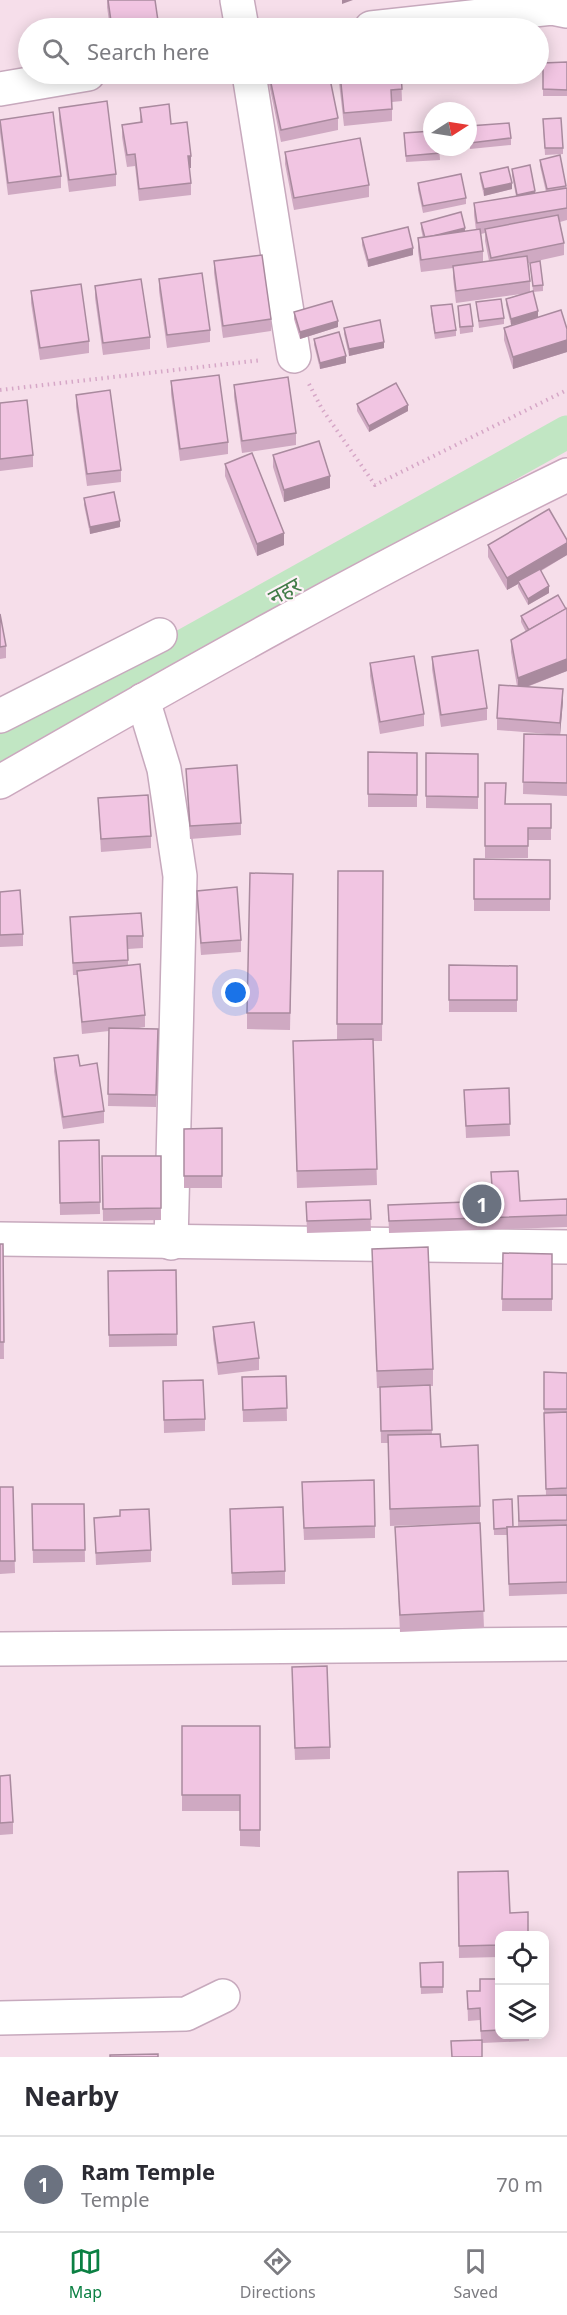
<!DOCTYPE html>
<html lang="en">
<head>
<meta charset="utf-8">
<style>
  :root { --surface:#fff; --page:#f7f7f7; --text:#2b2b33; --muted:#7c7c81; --line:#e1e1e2; --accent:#0b8043 }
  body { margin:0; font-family:"Noto Sans","Noto Sans Devanagari",sans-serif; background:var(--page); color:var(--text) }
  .controls { position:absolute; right:18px; bottom:18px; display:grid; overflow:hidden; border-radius:12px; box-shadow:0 3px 15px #0003 }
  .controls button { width:54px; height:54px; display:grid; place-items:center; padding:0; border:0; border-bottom:2px solid var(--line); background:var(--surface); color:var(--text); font:30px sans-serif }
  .compass { position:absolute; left:423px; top:102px; width:54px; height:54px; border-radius:50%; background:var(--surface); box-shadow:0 3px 15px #0003; rotate:78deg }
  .you { position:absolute; left:236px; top:993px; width:21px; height:21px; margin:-15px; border:4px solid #fff; border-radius:50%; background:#1a73e8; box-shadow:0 0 0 9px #1a73e833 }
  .badge { display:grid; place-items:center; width:39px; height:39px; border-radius:50%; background:var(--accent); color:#fff; font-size:20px; font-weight:700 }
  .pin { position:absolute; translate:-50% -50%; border:3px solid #fff; box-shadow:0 2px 6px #0006 }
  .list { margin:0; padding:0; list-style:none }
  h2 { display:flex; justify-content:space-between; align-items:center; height:78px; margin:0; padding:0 24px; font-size:26px }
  h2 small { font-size:20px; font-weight:400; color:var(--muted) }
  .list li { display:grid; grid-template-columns:39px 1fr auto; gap:18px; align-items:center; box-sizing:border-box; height:96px; padding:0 24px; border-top:2px solid var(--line) }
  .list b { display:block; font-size:22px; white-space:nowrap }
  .list p { margin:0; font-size:20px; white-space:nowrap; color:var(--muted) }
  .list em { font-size:20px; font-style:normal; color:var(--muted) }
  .icon { flex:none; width:33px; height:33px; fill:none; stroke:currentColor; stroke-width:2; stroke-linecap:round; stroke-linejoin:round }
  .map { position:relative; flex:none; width:567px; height:2057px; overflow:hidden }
  .search { position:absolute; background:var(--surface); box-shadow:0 3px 15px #0003; left:18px; right:18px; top:18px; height:66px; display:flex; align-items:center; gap:15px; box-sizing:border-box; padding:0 21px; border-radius:33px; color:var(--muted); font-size:22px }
  .sheet { height:174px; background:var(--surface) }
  nav { display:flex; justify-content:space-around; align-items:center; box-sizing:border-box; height:84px; border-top:2px solid var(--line); background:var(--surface); font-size:16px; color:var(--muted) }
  nav a { display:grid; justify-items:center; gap:3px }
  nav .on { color:var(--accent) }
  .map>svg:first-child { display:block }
</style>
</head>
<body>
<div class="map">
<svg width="567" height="2057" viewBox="0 0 567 2057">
  <rect width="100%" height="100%" fill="#fcecf4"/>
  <path fill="#f6deea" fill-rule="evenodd" d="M0,0H567V2057H0ZM28,28H538V74H28ZM432,111H468V147H432ZM500,1936H544V2034H500Z"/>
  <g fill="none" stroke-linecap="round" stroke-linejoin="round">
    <polyline stroke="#c1e6c3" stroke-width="33" points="0,748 567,432"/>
    <g stroke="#c7a9bd" stroke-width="36">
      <g id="street">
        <polyline points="237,0 242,28"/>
        <polyline points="371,28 552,8 567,11"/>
        <polyline points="249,74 294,356"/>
        <polyline points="0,89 88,74"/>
        <polyline points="143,700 164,769 180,876 171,1243"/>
        <polyline points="0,716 160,635"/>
        <polyline points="0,1239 567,1247"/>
        <polyline points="0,1649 567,1644"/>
        <polyline points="0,2018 186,2014 223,1996"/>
      </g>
    </g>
    <g stroke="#cba8be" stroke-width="36">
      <path id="secondary" d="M0,782C186,675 374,569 567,475"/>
    </g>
    <g stroke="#d6a7c7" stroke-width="4" stroke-dasharray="1.5 4.5" stroke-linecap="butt">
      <polyline points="309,384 322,409 375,485 567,390"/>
      <polyline points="0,390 262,360"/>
    </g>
    <use href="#street" stroke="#fff" stroke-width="33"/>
    <use href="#secondary" stroke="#fff" stroke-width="33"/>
  </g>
  <g fill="#cfa9c2" fill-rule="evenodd">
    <polygon points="107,0 155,0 159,28 110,28 107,7"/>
    <polygon points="567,62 567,96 543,96 543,63"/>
    <polygon points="267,74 329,74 338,118 338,130 281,142"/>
    <polygon points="338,74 401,74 402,101 392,102 392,121 344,126"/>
    <polygon points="59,108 116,174 116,186 69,192 59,120"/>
    <polygon points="140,108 171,124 191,168 189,168 191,183 191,195 139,201 135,166 127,167 122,137 122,125 140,122"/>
    <polygon points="0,120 61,176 61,188 8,195 0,133"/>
    <polygon points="543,125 563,148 563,154 545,155"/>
    <polygon points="469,126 511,138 511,145 470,149"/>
    <polygon points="404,133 439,147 440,160 406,162"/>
    <polygon points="285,152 369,185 369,197 294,210 285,164"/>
    <path d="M540,160L566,186V189L567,188V220L560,222L564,243V255L528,263L530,281V292L533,291L530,263L543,285V291L533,292L538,317L567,329V352L513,369L504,340V328L511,325L506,305V299L521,294L456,303L453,278V268L421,272L418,251V238H423L421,229V223L465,231L476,230L474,215V203L516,196L512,176V169L535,193L546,192L540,166ZM485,233V241L489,261L483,262V251L481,234Z"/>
    <polygon points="480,173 512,189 484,196 480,179"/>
    <polygon points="418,183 466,198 466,204 423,213 418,190"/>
    <polygon points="362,238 413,255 368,267 362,245"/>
    <polygon points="214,261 271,319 271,331 223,338 214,273"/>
    <polygon points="159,279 210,330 210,342 167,348 159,291"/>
    <polygon points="95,286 150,337 150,349 103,355 95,298"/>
    <polygon points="31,291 89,341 89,353 40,360 31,303"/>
    <polygon points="476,302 504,318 504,324 479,328"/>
    <polygon points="431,306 456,330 456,336 435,339 431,313"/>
    <polygon points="458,306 473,326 473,332 460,334"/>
    <polygon points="294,312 338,327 300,339 294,319"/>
    <polygon points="344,328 384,348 349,356 344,334"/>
    <polygon points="314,339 346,363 320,369 314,345"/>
    <polygon points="171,381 228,442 228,454 180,461 171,394"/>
    <polygon points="234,385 296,433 296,445 242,453 234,397"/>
    <polygon points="76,395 121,470 121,482 87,486 76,407"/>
    <polygon points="0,403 33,455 33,467 0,471"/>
    <polygon points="357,404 408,411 369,432 357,411"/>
    <polygon points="273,455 330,488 284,502 273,467"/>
    <polygon points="225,464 284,545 257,556 225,476"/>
    <polygon points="84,498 120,527 90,534 84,505"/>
    <polygon points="488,545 567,555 541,571 549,593 528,605 518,587 518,584 507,590 488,557"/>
    <polygon points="567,608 567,671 527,687 563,701 560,735 497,730 497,718 517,686 511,652 511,640 526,632 521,622 521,616"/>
    <polygon points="0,614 6,646 6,658 0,659"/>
    <polygon points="432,657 487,708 487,720 441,727 432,669"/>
    <polygon points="370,663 424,714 424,726 380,734 370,676"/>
    <polygon points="524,734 567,735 567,796 523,794"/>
    <polygon points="368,752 417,753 417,807 368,807"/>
    <polygon points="426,753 478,754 478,809 426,808"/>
    <polygon points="186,769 241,823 241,835 190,839"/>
    <polygon points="485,783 506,804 551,804 551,840 528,840 528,858 485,858"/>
    <polygon points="98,798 151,836 151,848 101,852"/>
    <polygon points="474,859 550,860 550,911 474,911"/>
    <polygon points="338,871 383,871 382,1041 373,1041 377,1185 297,1188 293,1041 337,1040"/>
    <polygon points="197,891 241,940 241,952 201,955 197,903"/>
    <polygon points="293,891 290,1030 247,1029 247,1013"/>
    <polygon points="0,892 23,934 23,946 0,947"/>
    <polygon points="70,917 143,936 143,948 128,949 128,965 145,1015 145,1027 132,1029 158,1029 156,1107 108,1106 109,1031 82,1034 77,975 73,975"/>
    <polygon points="449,965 517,966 517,1012 449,1012"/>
    <polygon points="54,1058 104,1111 104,1123 63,1129 54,1071"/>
    <polygon points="509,1088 510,1136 466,1138 464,1090"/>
    <polygon points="222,1128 222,1188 184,1188 184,1129"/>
    <polygon points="99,1140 100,1214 60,1215 59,1141"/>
    <polygon points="102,1156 161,1156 161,1220 103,1221"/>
    <polygon points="491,1172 520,1201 567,1199 567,1227 389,1233 388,1205 492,1201"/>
    <polygon points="370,1200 371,1231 307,1233 306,1202"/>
    <polygon points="0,1244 3,1244 4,1359 0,1359"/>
    <polygon points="372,1249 433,1369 433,1386 430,1386 432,1434 480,1506 480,1523 484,1628 400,1632 395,1527 477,1523 390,1526 388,1443 381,1443 380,1388 377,1388"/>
    <polygon points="503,1253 552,1254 552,1311 502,1311"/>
    <polygon points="176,1270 177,1346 109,1347 108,1271"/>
    <polygon points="213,1327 259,1358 259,1370 218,1375 213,1339"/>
    <polygon points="544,1372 567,1373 567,1594 509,1596 507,1535 494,1535 493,1500 513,1527 518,1526 518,1496 546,1495 544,1425"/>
    <polygon points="286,1376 287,1421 243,1422 242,1377"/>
    <polygon points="163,1381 205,1419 205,1431 164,1433"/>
    <polygon points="0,1487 13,1487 15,1573 0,1574"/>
    <polygon points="302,1495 375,1526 375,1538 304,1540"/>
    <polygon points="32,1504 84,1504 85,1562 33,1563"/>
    <polygon points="120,1516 151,1550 151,1562 96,1565 94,1518"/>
    <polygon points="230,1521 285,1571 285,1584 232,1585"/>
    <polygon points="292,1679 330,1747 330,1759 295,1760"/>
    <polygon points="182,1726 260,1726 260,1847 240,1846 240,1811 182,1811"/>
    <polygon points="0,1776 13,1822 13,1834 0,1835"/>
    <polygon points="458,1872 510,1913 500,1935 500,1957 459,1958"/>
    <polygon points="443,1962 443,1993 421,1994 420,1963"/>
    <polygon points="500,1979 500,2034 529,2034 529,2041 482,2043 481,2040 480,2020 468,2021 467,1991 480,1991"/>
  </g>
  <g fill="#a98a9e">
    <polygon points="342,0 353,0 342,4"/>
    <rect x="188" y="156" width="3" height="12"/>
    <polygon points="512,183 512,189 484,196 484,189"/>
    <polygon points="535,191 535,197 517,201 517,195"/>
    <polygon points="465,228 465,234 425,238"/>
    <polygon points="413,248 413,255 368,267 368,260"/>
    <polygon points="538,311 538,318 511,325 511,319"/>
    <polygon points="338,321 338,327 300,339 300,332"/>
    <polygon points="567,340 567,352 513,369 513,357"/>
    <polygon points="384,342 384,348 349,356 349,349"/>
    <polygon points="346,356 346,363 320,369 320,363"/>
    <polygon points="408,405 408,411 369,432 369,426"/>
    <polygon points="330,476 330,488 284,502 284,490"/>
    <polygon points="120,521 120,527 90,534 90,527"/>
    <polygon points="284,533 284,545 257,556 257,544"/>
    <polygon points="567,543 567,555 519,583 518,581 518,584 507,590 507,578"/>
    <polygon points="549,586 549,593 528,605 528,599"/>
    <polygon points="567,659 567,671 518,690 518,678"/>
    <polygon points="563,689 563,701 560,735 560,723"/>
  </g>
  <g fill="#f1c5e2" stroke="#a98a9e" stroke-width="1.5">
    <polygon points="108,0 155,0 159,28 112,28"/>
    <polygon points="567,62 567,90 543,89 543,63"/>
    <polygon points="269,74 329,74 338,118 281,130"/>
    <polygon points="340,74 401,74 402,89 391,90 392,109 344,113"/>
    <polygon points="107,101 116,174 69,180 59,108"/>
    <polygon points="169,104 171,124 187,122 191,156 188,156 191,183 139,189 135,154 127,155 122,125 142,122 140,108"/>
    <polygon points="53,112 61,176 8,183 0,120"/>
    <polygon points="561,118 563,148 545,148 543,119"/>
    <polygon points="509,123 511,138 470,143 469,126"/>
    <polygon points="432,131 432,147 439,147 440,153 406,156 404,133"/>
    <polygon points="360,138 369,185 294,198 285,152"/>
    <polygon points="560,155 566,186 547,189 540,160"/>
    <polygon points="530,165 535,191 517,195 512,169"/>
    <polygon points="508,167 512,183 484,189 480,173"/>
    <polygon points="461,174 466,198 423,206 418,183"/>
    <polygon points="567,188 567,208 477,223 474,203"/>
    <polygon points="461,212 465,228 425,238 421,223"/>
    <polygon points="558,215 564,243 491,258 485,229"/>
    <polygon points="408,227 413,248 368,260 362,238"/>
    <polygon points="480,229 483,251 421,260 418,238"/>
    <polygon points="262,255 271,319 223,326 214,261"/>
    <polygon points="527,256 530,281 456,291 453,266"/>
    <polygon points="540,261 543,285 533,286 530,263"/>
    <polygon points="202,273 210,330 167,335 159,279"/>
    <polygon points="141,279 150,337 103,343 95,286"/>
    <polygon points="81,284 89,341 40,348 31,291"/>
    <polygon points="533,291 538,311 511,319 506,299"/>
    <polygon points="501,299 504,318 479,321 476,302"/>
    <polygon points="332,301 338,321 300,332 294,312"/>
    <polygon points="452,304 456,330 435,333 431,306"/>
    <polygon points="470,304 473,326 460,327 458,306"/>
    <polygon points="561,310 567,329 567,340 513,357 504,328"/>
    <polygon points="380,320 384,342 349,349 344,328"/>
    <polygon points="339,332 346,356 320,363 314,339"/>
    <polygon points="219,375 228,442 180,449 171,381"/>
    <polygon points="288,377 296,433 242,441 234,385"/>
    <polygon points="396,383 408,405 369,426 357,404"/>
    <polygon points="110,390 121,470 87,474 76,395"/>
    <polygon points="27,400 33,455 0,459 0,403"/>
    <polygon points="319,441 330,476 284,490 273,455"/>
    <polygon points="252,453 284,533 257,544 225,464"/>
    <polygon points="114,492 120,521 90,527 84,498"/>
    <polygon points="549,509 567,540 567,543 507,578 488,545"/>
    <polygon points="540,569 549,586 528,599 518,581"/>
    <polygon points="558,595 566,609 529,630 521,616"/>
    <polygon points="567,608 567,659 518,678 511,640"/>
    <polygon points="0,614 6,646 0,647"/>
    <polygon points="478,650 487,708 441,715 432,657"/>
    <polygon points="414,656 424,714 380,722 370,663"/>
    <polygon points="499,685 563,689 560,723 497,718"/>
    <polygon points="524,734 567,735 567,783 523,782"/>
    <polygon points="368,752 417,753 417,795 368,794"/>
    <polygon points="426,753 478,754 478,797 426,796"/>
    <polygon points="237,765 241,823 190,826 186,769"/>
    <polygon points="485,783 506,783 505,804 551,804 551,828 528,828 528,846 485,846"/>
    <polygon points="148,795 151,836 101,839 98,798"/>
    <polygon points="474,859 550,860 550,899 474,899"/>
    <polygon points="338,871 383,871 382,1024 337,1024"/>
    <polygon points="250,873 293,874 290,1013 247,1013"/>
    <polygon points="237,887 241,940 201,943 197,891"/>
    <polygon points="20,890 23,934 0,935 0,892"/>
    <polygon points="141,913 143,936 127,936 128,960 73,963 70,917"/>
    <polygon points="140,964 145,1015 82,1022 77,971"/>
    <polygon points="449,965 517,966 517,1000 449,1000"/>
    <polygon points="109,1028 158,1029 156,1095 108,1094"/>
    <polygon points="373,1039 377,1169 297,1171 293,1041"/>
    <polygon points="78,1055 80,1066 97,1063 104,1111 63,1117 54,1058"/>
    <polygon points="509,1088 510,1124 466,1126 464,1090"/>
    <polygon points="222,1128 222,1176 184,1176 184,1129"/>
    <polygon points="99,1140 100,1202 60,1203 59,1141"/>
    <polygon points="102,1156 161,1156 161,1208 103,1209"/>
    <polygon points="518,1171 520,1201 567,1199 567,1215 389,1221 388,1205 493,1201 491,1172"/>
    <polygon points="370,1200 371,1219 307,1221 306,1202"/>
    <polygon points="0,1244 3,1244 4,1342 0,1342"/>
    <polygon points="428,1247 433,1369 377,1371 372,1249"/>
    <polygon points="503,1253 552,1254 552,1299 502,1299"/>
    <polygon points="176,1270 177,1334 109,1335 108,1271"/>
    <polygon points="254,1322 259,1358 218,1363 213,1327"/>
    <polygon points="544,1372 567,1373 567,1409 544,1409"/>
    <polygon points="286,1376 287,1408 243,1410 242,1377"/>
    <polygon points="203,1380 205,1419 164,1420 163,1381"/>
    <polygon points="430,1385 432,1430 381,1431 380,1387"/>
    <polygon points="567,1412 567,1488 546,1489 544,1413"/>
    <polygon points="440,1434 441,1447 478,1445 480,1506 390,1509 388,1435"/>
    <polygon points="374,1480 375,1526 304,1528 302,1482"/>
    <polygon points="0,1487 13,1487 15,1561 0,1561"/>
    <polygon points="567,1495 567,1520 519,1521 518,1496"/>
    <polygon points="512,1499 513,1527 507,1527 507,1528 494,1529 493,1500"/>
    <polygon points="32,1504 84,1504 85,1550 33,1550"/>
    <polygon points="283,1507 285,1571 232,1573 230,1509"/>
    <polygon points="149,1509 151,1550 96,1553 94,1518 120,1516 120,1510"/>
    <polygon points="480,1523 484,1611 400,1615 395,1527"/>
    <polygon points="567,1525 567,1582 509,1584 507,1527"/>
    <polygon points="327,1666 330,1747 295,1748 292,1667"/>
    <polygon points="182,1726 260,1726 260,1830 240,1830 240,1795 182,1795"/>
    <polygon points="10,1775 13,1822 0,1823 0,1776"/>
    <polygon points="508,1871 510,1913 528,1912 528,1935 500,1935 500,1945 459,1946 458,1872"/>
    <polygon points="443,1962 443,1987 421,1987 420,1963"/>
    <polygon points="480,1979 500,1979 500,2030 481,2031 480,2008 468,2009 467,1991 480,1991"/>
    <polygon points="482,2040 482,2057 452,2057 451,2041"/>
    <polygon points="158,2054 158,2057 110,2057 110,2055"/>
  </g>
  <g text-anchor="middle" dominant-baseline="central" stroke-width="4.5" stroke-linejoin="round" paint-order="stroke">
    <g font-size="22" font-style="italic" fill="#427c48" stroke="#fef3f8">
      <text transform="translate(284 590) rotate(-29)">नहर</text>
    </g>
  </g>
</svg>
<div class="controls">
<button><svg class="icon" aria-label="locate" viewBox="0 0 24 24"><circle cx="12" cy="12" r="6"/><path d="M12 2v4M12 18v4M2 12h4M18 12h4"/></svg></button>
<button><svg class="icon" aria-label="layers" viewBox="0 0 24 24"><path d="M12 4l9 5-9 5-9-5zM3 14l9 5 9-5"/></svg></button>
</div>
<svg class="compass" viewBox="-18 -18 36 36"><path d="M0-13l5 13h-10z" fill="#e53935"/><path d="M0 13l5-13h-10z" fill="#7c7c81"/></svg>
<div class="you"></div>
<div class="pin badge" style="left:482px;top:1204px;background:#6b7280">1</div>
<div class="search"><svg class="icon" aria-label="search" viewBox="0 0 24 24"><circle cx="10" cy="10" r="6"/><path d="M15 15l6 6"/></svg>Search here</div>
</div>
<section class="sheet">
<h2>Nearby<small></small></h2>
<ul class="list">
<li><span class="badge" style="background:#6b7280">1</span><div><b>Ram Temple</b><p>Temple</p></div><em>70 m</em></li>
</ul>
</section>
<nav>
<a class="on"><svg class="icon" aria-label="map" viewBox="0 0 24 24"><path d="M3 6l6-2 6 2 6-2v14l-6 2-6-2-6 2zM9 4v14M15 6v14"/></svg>Map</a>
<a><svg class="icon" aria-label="directions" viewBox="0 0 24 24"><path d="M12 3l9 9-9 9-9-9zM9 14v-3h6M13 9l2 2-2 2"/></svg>Directions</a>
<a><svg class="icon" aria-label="saved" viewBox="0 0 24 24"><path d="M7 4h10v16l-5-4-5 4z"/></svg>Saved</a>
</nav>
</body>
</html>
